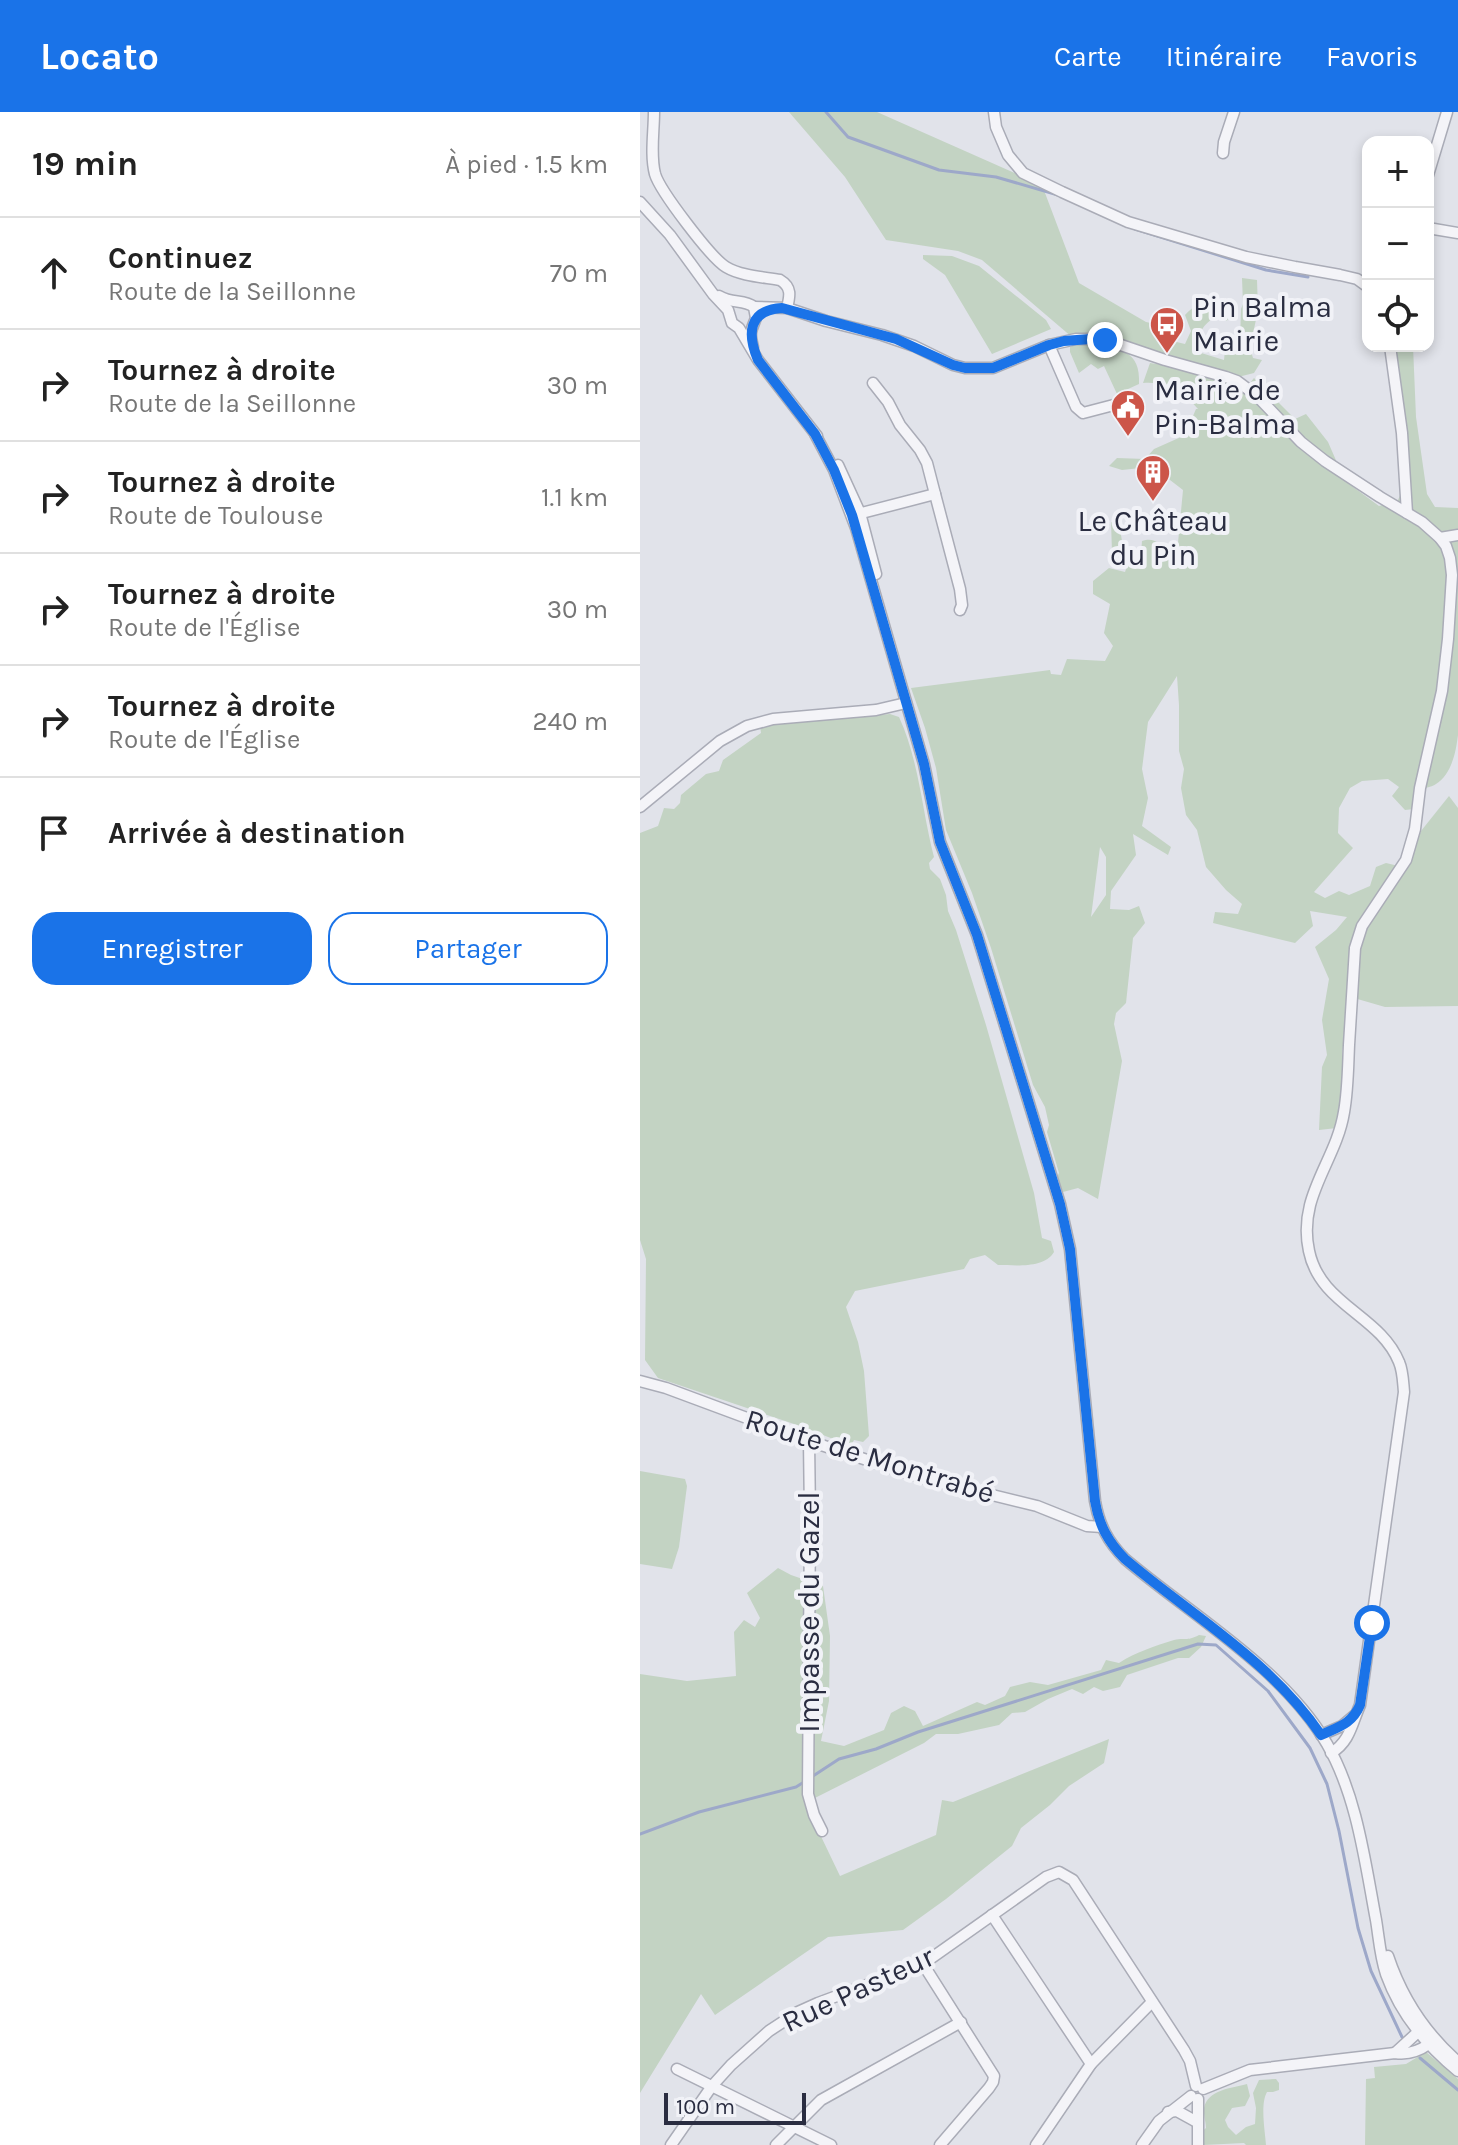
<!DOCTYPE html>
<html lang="fr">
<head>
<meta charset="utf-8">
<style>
  :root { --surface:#fff; --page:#f2f2f2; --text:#222; --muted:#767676; --line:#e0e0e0; --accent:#1a73e8 }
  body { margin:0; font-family:Karla,sans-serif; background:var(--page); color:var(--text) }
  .controls { position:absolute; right:24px; top:24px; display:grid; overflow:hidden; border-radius:16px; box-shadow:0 4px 12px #0003 }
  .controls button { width:72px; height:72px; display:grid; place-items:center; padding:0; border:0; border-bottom:2px solid var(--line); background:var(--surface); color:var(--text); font:40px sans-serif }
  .scale { position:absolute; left:24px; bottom:20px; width:142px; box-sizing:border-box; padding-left:8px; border:4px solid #2a2d41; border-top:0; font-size:22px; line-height:28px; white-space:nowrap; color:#2a2d41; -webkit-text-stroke:6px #f1f2f7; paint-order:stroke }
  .stop { position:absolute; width:24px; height:24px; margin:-18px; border:6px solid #1a73e8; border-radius:50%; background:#fff }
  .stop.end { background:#1a73e8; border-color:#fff; box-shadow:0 2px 8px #0008 }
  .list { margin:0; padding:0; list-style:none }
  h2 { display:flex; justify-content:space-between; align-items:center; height:104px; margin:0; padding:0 32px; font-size:34px }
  h2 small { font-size:26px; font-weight:400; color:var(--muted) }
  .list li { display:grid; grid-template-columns:52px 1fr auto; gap:24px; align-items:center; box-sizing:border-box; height:112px; padding:0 32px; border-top:2px solid var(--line) }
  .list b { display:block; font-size:30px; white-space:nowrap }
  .list p { margin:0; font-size:26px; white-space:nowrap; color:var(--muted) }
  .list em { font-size:26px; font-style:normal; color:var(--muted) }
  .actions { display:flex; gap:16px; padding:24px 32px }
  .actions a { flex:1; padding:18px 0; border:2px solid var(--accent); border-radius:24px; text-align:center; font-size:28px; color:var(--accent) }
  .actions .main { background:var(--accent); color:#fff }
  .icon { flex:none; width:44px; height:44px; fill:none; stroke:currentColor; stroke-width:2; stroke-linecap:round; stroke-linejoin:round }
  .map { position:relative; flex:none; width:818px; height:2033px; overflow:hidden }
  header { display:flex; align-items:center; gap:48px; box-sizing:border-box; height:112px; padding:0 40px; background:var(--accent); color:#fff }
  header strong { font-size:38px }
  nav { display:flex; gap:44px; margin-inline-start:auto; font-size:28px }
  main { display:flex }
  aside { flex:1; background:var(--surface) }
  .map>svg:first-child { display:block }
</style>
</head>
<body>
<header>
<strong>Locato</strong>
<nav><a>Carte</a><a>Itinéraire</a><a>Favoris</a></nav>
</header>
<main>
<aside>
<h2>19 min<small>À pied · 1.5 km</small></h2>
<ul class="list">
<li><svg class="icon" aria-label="ahead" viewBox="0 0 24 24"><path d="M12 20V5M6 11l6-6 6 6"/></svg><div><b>Continuez</b><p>Route de la Seillonne</p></div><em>70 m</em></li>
<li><svg class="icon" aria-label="right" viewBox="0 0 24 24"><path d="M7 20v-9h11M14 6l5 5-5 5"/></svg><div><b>Tournez à droite</b><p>Route de la Seillonne</p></div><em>30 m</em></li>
<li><svg class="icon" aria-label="right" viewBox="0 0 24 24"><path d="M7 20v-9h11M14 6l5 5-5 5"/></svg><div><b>Tournez à droite</b><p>Route de Toulouse</p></div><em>1.1 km</em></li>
<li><svg class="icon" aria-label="right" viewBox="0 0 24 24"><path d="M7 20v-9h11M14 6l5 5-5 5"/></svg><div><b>Tournez à droite</b><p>Route de l'Église</p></div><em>30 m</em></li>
<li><svg class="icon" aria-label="right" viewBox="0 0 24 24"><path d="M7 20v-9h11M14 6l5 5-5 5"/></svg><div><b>Tournez à droite</b><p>Route de l'Église</p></div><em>240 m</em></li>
<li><svg class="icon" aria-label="arrive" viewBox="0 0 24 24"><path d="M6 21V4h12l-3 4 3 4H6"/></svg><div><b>Arrivée à destination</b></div></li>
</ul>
<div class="actions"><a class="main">Enregistrer</a><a>Partager</a></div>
</aside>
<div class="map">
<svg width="818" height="2033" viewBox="0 0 818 2033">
  <rect width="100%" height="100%" fill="#e1e3ea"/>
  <g fill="#c3d3c3" fill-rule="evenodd">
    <path d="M149,0H237L402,73L439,171L506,210L520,213L524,227L545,232L551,219L545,203C560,188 566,186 585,196L593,195L597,201L586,209L580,201C563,213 557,219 558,240L584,248L585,238H592L600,230L601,197L603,192L602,166L617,168L618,198L610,236L613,246L622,248L614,261L598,265C585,258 573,255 558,254V263L585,270L622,293L610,271L614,266L655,307L666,302L688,330L705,369L739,394L758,388L762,379L747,234H773L776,305L787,382L795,395L818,396V623C816,639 812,662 796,672C791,676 782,676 776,677L774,697L765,698L752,684L759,675L748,667L722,669L710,676L699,696L698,721L713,736L674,780L685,786L699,779L709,783L730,774L736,755L746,751L767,756L781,719L809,684L818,696V894L745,895L714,886L706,908L702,942L706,983L697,1016L679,1018L682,955L687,943L682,908L689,867L675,835L696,818L707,805L670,799L673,814L655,831L573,811L575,800L598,802L602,792L586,778L566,755L557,718L546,703L541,676L544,657L539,639V593L537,564L508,610L502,657L508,686L502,714L531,735L528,743L493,722L496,743L471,779L470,797L489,798L499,794L505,811L493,826L486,891L476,901L474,912L482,949L458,1087L438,1076L423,1080L417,1065L419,1061L407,1020L409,1013L405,995L393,973L351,836L332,781L306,718L296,656L285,616L271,576L410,558L411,562L421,563L427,547L465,549L473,534L464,521L470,492L453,482V469L469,456L485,460L486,457L483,450L472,440L471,410L479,411L482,429L494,443L501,442L502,429C514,425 519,431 527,439L538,431L543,378L517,358L510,355L482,358L469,354L477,346L505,347L514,337L541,325L547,318L556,297H558C543,279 526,269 503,271L510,251L523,253L525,245L499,236L481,226H433L342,148L318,139L246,128L205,65ZM460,735L466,745V783L451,805Z"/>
    <polygon points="283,143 312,144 339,154 406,208 411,217 352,242 305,163 283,147"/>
    <path d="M451,232C479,236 501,238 499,272L477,282L464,254L458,257L451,252L439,261L430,240V235L434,233Z"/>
    <path d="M250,602L259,605C279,648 282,699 294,745L289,751L290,757L300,767L306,783L308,799L316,818L346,913L394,1081L402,1126L411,1129L414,1140C404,1157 375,1153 358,1153L345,1143L330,1147L324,1157L215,1179L206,1195L218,1230L224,1259L229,1324L223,1330L214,1328L211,1334L160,1314L18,1266L5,1248L6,1147L0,1128V721L18,714L24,696L34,697L40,691L41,683L66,662L79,659L83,648L121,621L120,614Z"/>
    <polygon points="0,1359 45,1367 47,1374 39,1435 32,1457 0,1452"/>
    <path d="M138,1456L151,1463L183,1474L190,1524L189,1589L181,1629L204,1634L244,1618L251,1601L264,1594L275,1599L283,1614L337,1590L345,1593L365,1584L370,1575L390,1570L408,1573L461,1558L466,1548L479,1551C496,1540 515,1534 534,1528C545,1525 546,1530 559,1523L566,1524L561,1535L549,1546H538L487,1563L480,1575L463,1579L454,1575L443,1582L432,1577L408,1587L385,1600L372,1601L359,1613L318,1622H296L284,1631L165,1691L200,1764L296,1723L302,1688L313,1690L469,1627L464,1651L429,1674L410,1693L381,1716L372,1734L306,1787L263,1818L188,1825L75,1903L61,1882L0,1981V1562L47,1569L96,1564L94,1520L104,1508L115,1515L120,1506L107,1481Z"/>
    <polygon points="786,1940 818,1967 818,2033 725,2033 726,1967 735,1966 734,1955 766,1952"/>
    <path d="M636,1967L639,1971V1978L633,1980H627C620,1992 625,2019 626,2033H606L604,2031L563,2033L560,2021L566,2016C566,2010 563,2002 564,1996C567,1978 592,1976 607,1972L610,1984L605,1994L592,1996L585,2008L588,2015L596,2023L606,2015L615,2012L616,1996L613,1981L619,1968Z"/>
  </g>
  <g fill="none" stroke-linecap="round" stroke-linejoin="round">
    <g stroke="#9da8c9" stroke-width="3">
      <polyline points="186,0 208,25 299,58 356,65 418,83"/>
      <polyline points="495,117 626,158 668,165"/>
      <polyline points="170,1666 199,1647 236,1637 278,1620 558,1532 576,1533 628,1579 670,1636 687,1672 699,1719 718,1816 731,1859 762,1925"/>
      <polyline points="0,1722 59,1700 156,1675 164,1670"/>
      <polyline points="780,1946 818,1978"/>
    </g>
    <g stroke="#aaacb7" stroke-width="13">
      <g id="minor">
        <path d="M14,0C14,20 10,43 15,62C20,79 71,146 86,155C101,164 123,165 140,168C152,175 150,184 147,196"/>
        <polyline points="354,0 356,15 368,43 383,61 422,80 488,110 606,145 655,155 700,163 717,167 728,175"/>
        <polyline points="583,41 584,30 594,0"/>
        <polyline points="788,63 807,0"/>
        <polyline points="0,90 30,123 73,182 88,198 92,211 99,216 118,248 177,324"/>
        <polyline points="788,116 818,121"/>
        <path d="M79,184C92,192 104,187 114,195L116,206C111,219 109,220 113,235"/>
        <path d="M114,195L147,196L186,209L242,223L274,234L313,253L325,256H353L409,233L436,227H450L475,231L525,248L586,265L597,269L617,284L661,330L685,349L740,385L782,410L800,426L806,434L810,446L812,463L808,527L802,579L780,676L775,717L766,748L722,814L715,836C713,868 711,901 709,933C708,955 708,978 704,1000C696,1050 657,1084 669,1139C680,1193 740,1203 759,1250C763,1259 763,1270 764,1280L720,1593C712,1611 710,1630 691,1641"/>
        <polyline points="409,233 436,295 443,301 489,289"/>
        <polyline points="750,234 762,321 767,401"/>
        <path d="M175,322L194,358L216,416L284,652L300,730L337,823L420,1092L430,1137L455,1389C459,1413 468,1430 485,1447C551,1503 643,1556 687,1632C717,1684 725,1750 736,1808C739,1826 740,1844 746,1862C760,1901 786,1933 818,1959"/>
        <polyline points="198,353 220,401 236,462"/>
        <polyline points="295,382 320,477 322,493 320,498"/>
        <polyline points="214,403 295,382 287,351 280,338 260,313 248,290 233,271"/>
        <polyline points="800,426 818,423"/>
        <polyline points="0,695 80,629 107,614 133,607 236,598 266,591"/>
        <polyline points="0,1269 26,1276 169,1329 279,1365 397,1394 447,1414 462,1415"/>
        <polyline points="169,1329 170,1404 168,1682 174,1703 182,1719"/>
        <polyline points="681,1623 702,1614 715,1603"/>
        <polyline points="352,1803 451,1952"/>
        <path d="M748,1844C762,1886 785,1921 818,1950"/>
        <polyline points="283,1852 354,1964 353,1970 349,1976 300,2033"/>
        <polyline points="755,1941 778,1920 785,1921"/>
        <polyline points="37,1957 191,2033"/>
        <path d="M563,1977L610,1958L755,1941C767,1943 779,1939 789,1932"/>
        <polyline points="528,2000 537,1999 557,2010"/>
        <polyline points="31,2033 72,1974 91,1953 129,1919 158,1900 178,1891 283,1852 406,1765 419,1760 433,1768 544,1938 550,1949 556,1974"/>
        <polyline points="136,2033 181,1988 321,1910"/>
        <polyline points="396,2033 451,1952 512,1890"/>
        <polyline points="502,2033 519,2009 551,1984"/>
        <polyline points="558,2033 558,1987"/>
      </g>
    </g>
    <use href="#minor" stroke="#f4f4f8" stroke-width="10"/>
  </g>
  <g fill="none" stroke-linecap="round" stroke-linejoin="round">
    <path stroke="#1a73e8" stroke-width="10" d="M465,228L450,227L424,229L409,233L353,256H325L313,253L256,227L142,196C108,198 107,222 118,248L175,322L194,358L212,403L284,652L300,730L337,823L420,1092L430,1137L455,1389C459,1413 468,1430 485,1447C551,1503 631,1549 681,1623C698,1615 712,1612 720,1593L732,1511"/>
  </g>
  <defs>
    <g id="bus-pin" transform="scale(1.8)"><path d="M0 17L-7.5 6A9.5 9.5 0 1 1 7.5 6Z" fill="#cc5549" stroke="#f1f2f7"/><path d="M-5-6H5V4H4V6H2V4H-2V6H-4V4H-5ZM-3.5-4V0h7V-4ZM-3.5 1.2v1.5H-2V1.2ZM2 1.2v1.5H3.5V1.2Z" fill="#fff"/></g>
    <g id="civic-pin" transform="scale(1.8)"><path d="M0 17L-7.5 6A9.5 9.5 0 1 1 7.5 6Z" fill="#cc5549" stroke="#f1f2f7"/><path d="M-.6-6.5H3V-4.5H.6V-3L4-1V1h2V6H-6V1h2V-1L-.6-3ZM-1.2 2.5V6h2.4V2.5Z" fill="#fff"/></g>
    <g id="building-pin" transform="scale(1.8)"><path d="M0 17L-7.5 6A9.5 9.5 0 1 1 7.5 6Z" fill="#cc5549" stroke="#f1f2f7"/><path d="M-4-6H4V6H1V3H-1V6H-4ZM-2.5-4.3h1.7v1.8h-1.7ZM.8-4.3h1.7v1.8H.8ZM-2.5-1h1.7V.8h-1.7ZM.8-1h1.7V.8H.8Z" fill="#fff"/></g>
  </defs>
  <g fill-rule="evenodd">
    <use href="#bus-pin" x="527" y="212"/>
    <use href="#civic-pin" x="488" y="295"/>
    <use href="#building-pin" x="513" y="360"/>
  </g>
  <g text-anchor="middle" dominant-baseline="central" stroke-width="8" stroke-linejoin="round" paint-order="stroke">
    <g font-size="30" fill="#2a2d41" stroke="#f1f2f7" text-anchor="start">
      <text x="553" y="195">Pin Balma<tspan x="553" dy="34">Mairie</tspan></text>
      <text x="514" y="278">Mairie de<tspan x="514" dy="34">Pin-Balma</tspan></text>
      <text x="513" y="409" text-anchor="middle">Le Château<tspan x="513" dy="34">du Pin</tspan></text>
    </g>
    <g font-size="30" fill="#2a2d41" stroke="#f1f2f7">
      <text transform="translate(230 1344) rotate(17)">Route de Montrabé</text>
      <text transform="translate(169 1500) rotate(-90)">Impasse du Gazel</text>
      <text transform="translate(218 1877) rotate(-25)">Rue Pasteur</text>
    </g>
  </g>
</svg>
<div class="controls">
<button>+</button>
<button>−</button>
<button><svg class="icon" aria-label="locate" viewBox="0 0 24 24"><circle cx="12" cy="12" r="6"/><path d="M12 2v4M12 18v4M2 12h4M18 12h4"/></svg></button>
</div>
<div class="scale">100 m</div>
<div class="stop" style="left:732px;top:1511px"></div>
<div class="stop end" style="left:465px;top:228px"></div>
</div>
</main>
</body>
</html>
